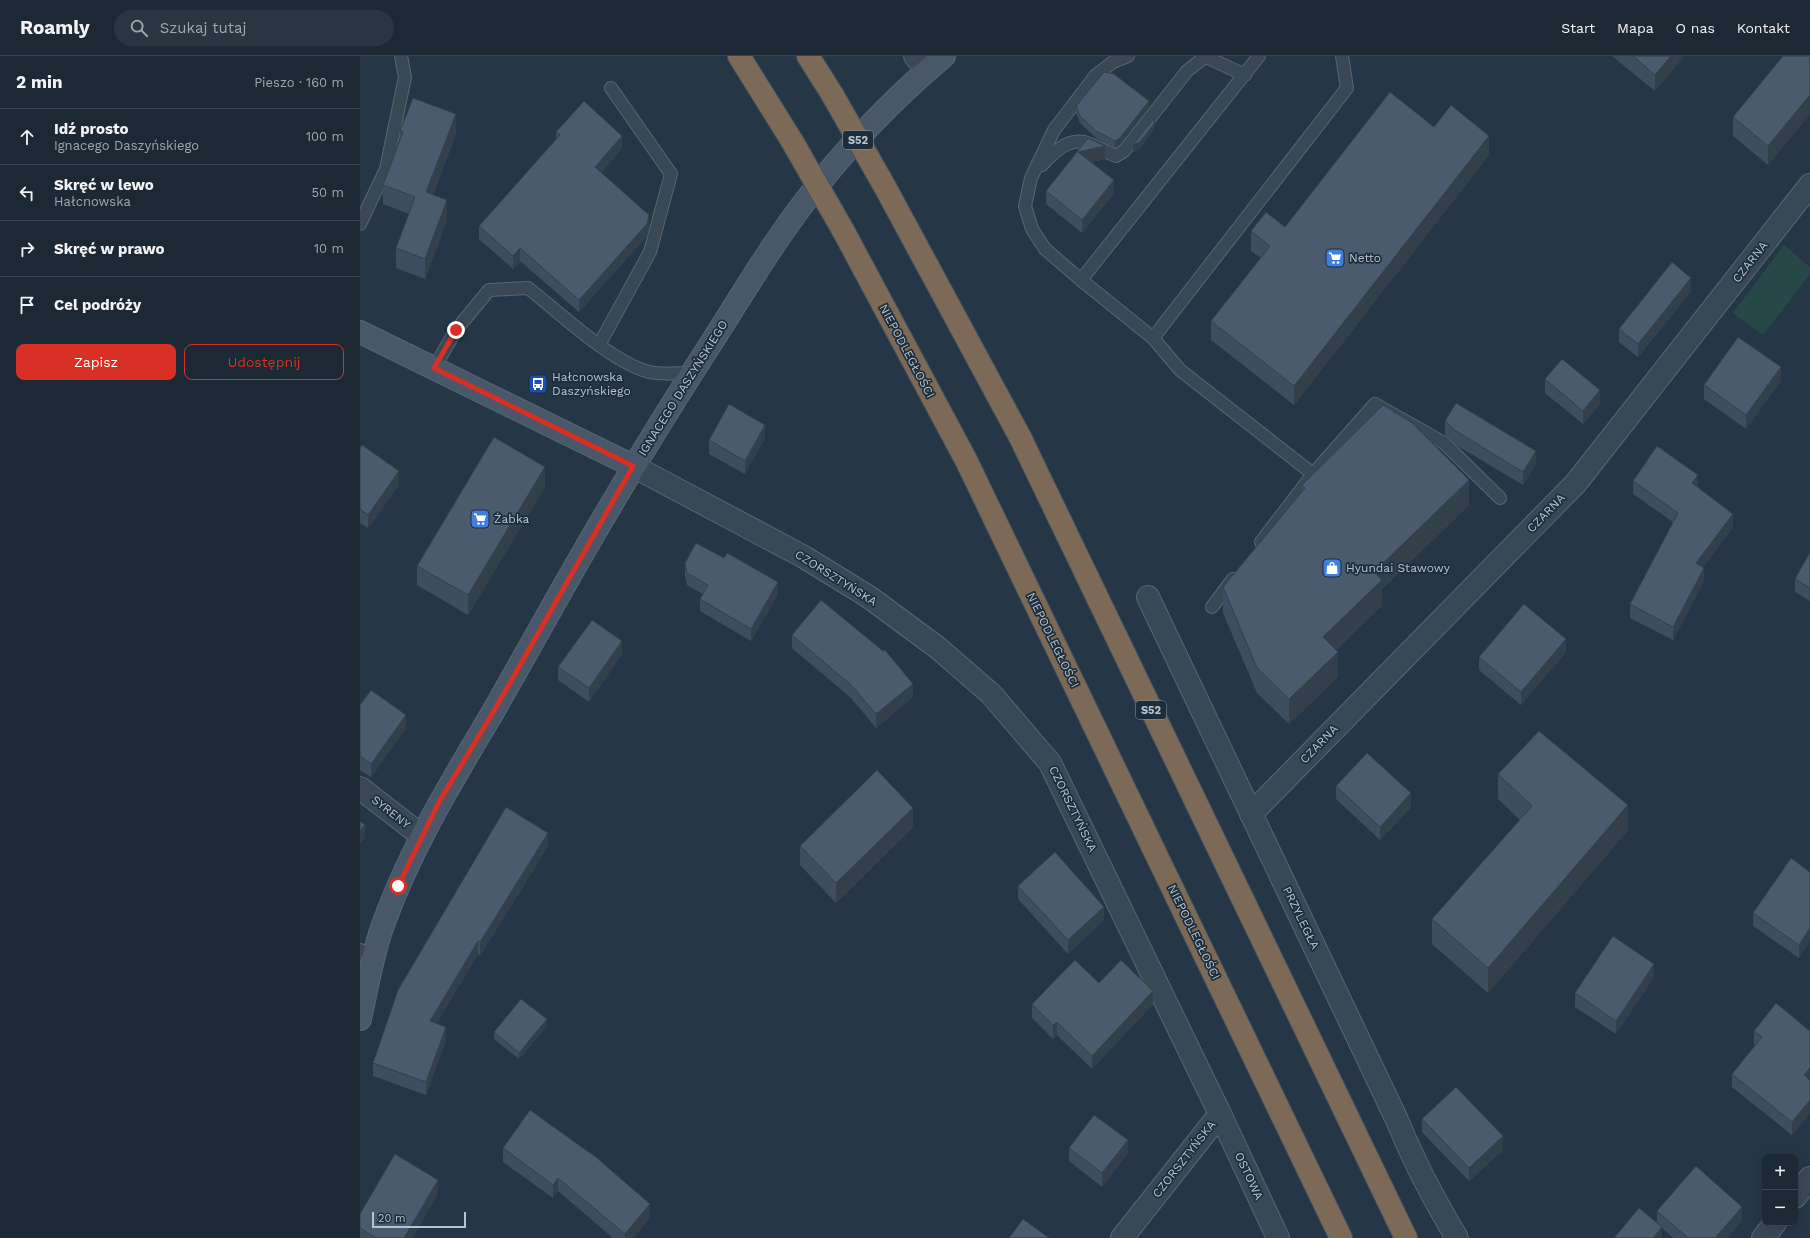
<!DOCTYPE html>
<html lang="pl">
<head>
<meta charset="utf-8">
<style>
  :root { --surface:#1c2935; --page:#293541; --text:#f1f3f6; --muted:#a0a6ad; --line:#3a4550; --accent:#d93025 }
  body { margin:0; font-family:"Work Sans",sans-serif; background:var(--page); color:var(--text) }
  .controls { position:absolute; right:12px; bottom:12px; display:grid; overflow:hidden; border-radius:8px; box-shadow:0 2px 10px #0003 }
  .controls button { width:36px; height:36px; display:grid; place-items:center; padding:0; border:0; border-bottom:1px solid var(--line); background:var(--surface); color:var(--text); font:20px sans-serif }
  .scale { position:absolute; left:12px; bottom:10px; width:94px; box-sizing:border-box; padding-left:4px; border:2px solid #b8c3cf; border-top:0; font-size:11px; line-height:14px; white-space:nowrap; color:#b8c3cf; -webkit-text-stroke:3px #1e2d3c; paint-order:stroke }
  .stop { position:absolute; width:12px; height:12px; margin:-9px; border:3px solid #d93025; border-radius:50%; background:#fff }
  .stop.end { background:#d93025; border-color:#fff; box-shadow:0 1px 4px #0008 }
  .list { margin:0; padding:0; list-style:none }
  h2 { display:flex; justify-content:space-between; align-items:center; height:52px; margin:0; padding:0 16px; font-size:17px }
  h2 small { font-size:13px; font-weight:400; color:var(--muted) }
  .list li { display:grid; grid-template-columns:26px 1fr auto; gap:12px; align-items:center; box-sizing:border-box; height:56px; padding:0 16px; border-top:1px solid var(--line) }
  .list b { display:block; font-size:15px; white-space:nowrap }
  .list p { margin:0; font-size:13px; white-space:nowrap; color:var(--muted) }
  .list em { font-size:13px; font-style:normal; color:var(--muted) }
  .actions { display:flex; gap:8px; padding:12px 16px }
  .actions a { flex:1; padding:9px 0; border:1px solid var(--accent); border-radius:8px; text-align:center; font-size:14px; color:var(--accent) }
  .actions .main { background:var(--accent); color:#fff }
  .icon { flex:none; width:22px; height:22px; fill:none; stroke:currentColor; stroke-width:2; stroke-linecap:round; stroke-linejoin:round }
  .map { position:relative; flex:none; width:1450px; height:1182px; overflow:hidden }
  header { display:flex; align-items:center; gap:24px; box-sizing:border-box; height:56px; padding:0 20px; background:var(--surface); border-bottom:1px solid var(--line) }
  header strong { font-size:19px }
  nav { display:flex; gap:22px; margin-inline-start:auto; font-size:14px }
  .search { width:280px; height:36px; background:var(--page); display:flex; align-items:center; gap:10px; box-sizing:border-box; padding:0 14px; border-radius:22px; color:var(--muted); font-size:15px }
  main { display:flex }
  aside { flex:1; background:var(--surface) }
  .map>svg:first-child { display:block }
</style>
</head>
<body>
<header>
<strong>Roamly</strong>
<div class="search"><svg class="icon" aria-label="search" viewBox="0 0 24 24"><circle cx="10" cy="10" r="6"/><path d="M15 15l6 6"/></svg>Szukaj tutaj</div>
<nav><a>Start</a><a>Mapa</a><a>O nas</a><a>Kontakt</a></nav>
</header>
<main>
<aside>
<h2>2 min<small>Pieszo · 160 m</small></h2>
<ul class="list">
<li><svg class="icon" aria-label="ahead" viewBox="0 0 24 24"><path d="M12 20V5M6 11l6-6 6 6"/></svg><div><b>Idź prosto</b><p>Ignacego Daszyńskiego</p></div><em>100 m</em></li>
<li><svg class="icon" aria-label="left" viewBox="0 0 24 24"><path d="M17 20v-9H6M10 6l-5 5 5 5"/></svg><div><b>Skręć w lewo</b><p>Hałcnowska</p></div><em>50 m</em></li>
<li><svg class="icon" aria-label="right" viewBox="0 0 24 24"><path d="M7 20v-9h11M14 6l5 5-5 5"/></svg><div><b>Skręć w prawo</b></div><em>10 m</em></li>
<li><svg class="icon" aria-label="arrive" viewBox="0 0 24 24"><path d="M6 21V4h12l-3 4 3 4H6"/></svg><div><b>Cel podróży</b></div></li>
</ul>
<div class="actions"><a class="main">Zapisz</a><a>Udostępnij</a></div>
</aside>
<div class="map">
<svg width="1450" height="1182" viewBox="0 0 1450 1182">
  <rect width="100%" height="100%" fill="#253747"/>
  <polygon fill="#274748" points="1424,189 1450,211 1450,218 1403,279 1373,257"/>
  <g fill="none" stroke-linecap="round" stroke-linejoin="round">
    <g stroke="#586673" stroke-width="14">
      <g id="lane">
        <polyline points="844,0 885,19"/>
        <polyline points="899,0 721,224 793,282 987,32 982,0"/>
        <path d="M682,109C692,98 706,83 724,86C734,88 745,96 756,100L764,95L827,15L846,0"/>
        <polyline points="0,168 26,113 45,21 41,0"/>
        <polyline points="721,224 685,193 672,173 665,150 671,122 694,74 736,19 753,6 768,0"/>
        <polyline points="793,282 820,314 953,418"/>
        <polyline points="239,289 290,196 311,118 251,32"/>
        <path d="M74,312L96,274L129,234L168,232C200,257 251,306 289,316C302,319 318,317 332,317"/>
        <polyline points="901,486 953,418 1015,348 1084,387 1140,442"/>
        <polyline points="852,551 873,523"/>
        <polyline points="0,894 13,901"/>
      </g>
    </g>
    <g stroke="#586673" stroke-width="24">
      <g id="street">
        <polyline points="555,0 567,14"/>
        <polyline points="273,410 444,501 509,541 578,592 631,638 690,707 860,1058 762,1182"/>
        <path d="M788,541L1037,1064C1054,1106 1074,1144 1097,1182"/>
        <polyline points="0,732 62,780"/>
        <polyline points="891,758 1216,427 1450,129"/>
        <polyline points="860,1058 918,1182"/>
        <polyline points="1435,1141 1450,1122"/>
        <polyline points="1403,1182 1415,1167"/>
      </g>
    </g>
    <g stroke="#586673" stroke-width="24">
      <g id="secondary">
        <polyline points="0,276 273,410"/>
        <path d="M0,963C7,932 12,899 23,869C50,793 92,725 133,656C149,628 165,599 181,571C234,476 289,383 348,292C380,242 410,191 446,144C486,92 534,42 584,0"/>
      </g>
    </g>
    <g stroke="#445361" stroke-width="24">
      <g id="highway">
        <polyline points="379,0 432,85"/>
        <polyline points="448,0 472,38"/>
        <polyline points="525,131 660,381 1046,1182"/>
        <polyline points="484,176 606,404 981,1182"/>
      </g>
    </g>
    <use href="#lane" stroke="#3a4856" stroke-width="12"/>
    <use href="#street" stroke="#3a4856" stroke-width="22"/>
    <use href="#secondary" stroke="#485869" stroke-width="22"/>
    <use href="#highway" stroke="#7d6a56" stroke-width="22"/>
    <g stroke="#445361" stroke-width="24" stroke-linecap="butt">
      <g id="highway-bridge">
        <polyline points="472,38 525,131"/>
        <polyline points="432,85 484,176"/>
      </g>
    </g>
    <use href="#highway-bridge" stroke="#7d6a56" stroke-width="22"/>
  </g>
  <g fill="#3f4e5e">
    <polygon points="1252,0 1324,0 1295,35"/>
    <polygon points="1423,0 1408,109 1373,80 1373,61"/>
    <polygon points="716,50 789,51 759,89 755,92 736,82 720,67 716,57"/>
    <polygon points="1074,71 1129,99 934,349 851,284 851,265 901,202 891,195 891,175 925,171"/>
    <polygon points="40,75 96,78 73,138 87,164 65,223 36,212 36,192 49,158 23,148 23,129 40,84"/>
    <polygon points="196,76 262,92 241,117 289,171 287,180 219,256 160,205 153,213 119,183 119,170 196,83"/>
    <polygon points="728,82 745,103 732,106 754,137 722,177 686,148 686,135"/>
    <polygon points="1331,235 1278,301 1259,286 1259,273"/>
    <polygon points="1185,323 1240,348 1223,368 1185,337"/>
    <polygon points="1421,325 1386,373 1344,343 1344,329"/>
    <polygon points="1085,365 1176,408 1163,429 1096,389 1085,379"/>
    <polygon points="405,382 385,418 349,398 349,384"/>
    <polygon points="0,392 39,429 8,472 0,467"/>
    <polygon points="1273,425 1338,431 1373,471 1343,511 1344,525 1313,584 1270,562 1270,548 1313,466 1273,438"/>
    <polygon points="942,429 1109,449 1022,533 1022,549 976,594 978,621 929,668 897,637 863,557 863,531 942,435"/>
    <polygon points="185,431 108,559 57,529 57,510"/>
    <polygon points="1450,496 1450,545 1435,536 1435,523"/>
    <polygon points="325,507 418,538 391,585 340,555 340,543 343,538 327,529 325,519"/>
    <polygon points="432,579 553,641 516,672 491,642 432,592"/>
    <polygon points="1206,596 1161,649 1119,614 1119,601"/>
    <polygon points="262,598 229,646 198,624 198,611"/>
    <polygon points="0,649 46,672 11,721 0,714"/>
    <polygon points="1138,718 1268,774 1128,937 1072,888 1072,863 1160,764 1138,743"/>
    <polygon points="976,730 1051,751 1020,784 976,743"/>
    <polygon points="553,771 476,847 440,809 440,790"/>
    <polygon points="188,790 120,900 118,898 76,968 86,984 66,1039 13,1020 13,1007"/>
    <polygon points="1450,816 1439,902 1393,870 1393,857"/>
    <polygon points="658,830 744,864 708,898 658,843"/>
    <polygon points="1294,921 1256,978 1215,951 1215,937"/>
    <polygon points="739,927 793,948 732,1013 697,979 693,983 672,962 672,948"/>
    <polygon points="187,970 159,1003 134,983 134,976"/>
    <polygon points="1394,975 1450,975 1450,1057 1432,1079 1372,1031 1372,1018 1395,990 1394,988"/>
    <polygon points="1062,1063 1143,1094 1109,1125 1062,1076"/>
    <polygon points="143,1092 290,1162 273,1182 253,1182 198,1135 193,1142 143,1106"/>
    <polygon points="709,1092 768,1097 742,1131 709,1105"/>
    <polygon points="78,1137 52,1182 0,1182 0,1158"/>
    <polygon points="1297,1155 1382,1164 1367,1182 1313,1182 1302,1172 1302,1181 1297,1167"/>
  </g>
  <g fill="#33404c">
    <polygon points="1311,0 1324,0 1295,35 1295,19"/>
    <polygon points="1450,39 1450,59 1408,109 1408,90"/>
    <polygon points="789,45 789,51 759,89 755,92 755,85"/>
    <polygon points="96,58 96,78 66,155 66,136"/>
    <polygon points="794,62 794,74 780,93 773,96 773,89"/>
    <polygon points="262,80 262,92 235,124 235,111"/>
    <polygon points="1129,80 1129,99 934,349 934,330"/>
    <polygon points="745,90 745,103 718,109 718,96"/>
    <polygon points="754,124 754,137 722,177 722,164"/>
    <polygon points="87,144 87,164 65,223 65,203"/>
    <polygon points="289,159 289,171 287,180 219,256 219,244"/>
    <polygon points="160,192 160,205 153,213 153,200"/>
    <polygon points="1331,222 1331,235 1278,301 1278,288"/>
    <polygon points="1421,311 1421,325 1386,373 1386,359"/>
    <polygon points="1240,334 1240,348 1223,368 1223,355"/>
    <polygon points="405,369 405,382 385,418 385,405"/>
    <polygon points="1176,395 1176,408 1163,429 1163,416"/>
    <polygon points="185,411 185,431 108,559 108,539"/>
    <polygon points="39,415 39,429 8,472 8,459"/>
    <polygon points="1338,419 1338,432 1332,427"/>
    <polygon points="1109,424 1109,449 1022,533 1022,549 963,606 963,581 1014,516"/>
    <polygon points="1373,458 1373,471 1336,521 1336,507"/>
    <polygon points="1344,512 1344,525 1313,584 1313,571"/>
    <polygon points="418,526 418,538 391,585 391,573"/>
    <polygon points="1206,583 1206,596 1161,649 1161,636"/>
    <polygon points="262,585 262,598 229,646 229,632"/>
    <polygon points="978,596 978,621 929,668 929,643"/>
    <polygon points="553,628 553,641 516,672 516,658"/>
    <polygon points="46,659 46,672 11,721 11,708"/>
    <polygon points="1051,737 1051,751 1020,784 1020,771"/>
    <polygon points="1268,749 1268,774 1128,937 1128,912"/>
    <polygon points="553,752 553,771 476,847 476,827"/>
    <polygon points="5,769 5,782 0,788 0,775"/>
    <polygon points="188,777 188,790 120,900 120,886"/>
    <polygon points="744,851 744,864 708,898 708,884"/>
    <polygon points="1450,872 1450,886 1439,902 1439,889"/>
    <polygon points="118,885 118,898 70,978 70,965"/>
    <polygon points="1294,908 1294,921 1256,978 1256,965"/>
    <polygon points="793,935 793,948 732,1013 732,1000"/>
    <polygon points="187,963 187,970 159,1003 159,997"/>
    <polygon points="697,966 697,979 693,983 693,969"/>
    <polygon points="86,971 86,984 66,1039 66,1026"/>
    <polygon points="1450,1012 1450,1025 1444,1019"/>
    <polygon points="1450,1044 1450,1057 1432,1079 1432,1066"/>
    <polygon points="1143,1080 1143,1094 1109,1125 1109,1112"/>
    <polygon points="768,1084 768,1097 742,1131 742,1117"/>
    <polygon points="198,1122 198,1135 193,1142 193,1129"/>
    <polygon points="78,1124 78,1137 52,1182 44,1182"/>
    <polygon points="290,1148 290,1162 273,1182 265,1182 265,1178"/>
    <polygon points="1382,1151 1382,1164 1367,1182 1355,1182"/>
    <polygon points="1302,1171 1302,1181 1301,1182 1293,1182"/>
  </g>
  <g fill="#495b6d" stroke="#33404c">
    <polygon points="1273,0 1311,0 1295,19"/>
    <polygon points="1423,0 1450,0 1450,39 1408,90 1373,61"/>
    <polygon points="744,16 754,18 789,45 759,83 755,85 736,75 720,60 716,50"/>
    <polygon points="1030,36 1074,71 1091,49 1129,80 934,330 851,265 910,190 891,175 906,156 925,171"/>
    <polygon points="53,42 96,58 66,136 87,144 65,203 36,192 55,141 23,129 43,76 40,75"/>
    <polygon points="224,45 262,80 235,111 289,159 287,168 219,244 160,192 153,200 119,170 200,79 196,76"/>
    <polygon points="794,62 794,68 780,86 773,89"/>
    <polygon points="728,82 745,90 718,96 754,124 722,164 686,135"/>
    <polygon points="1312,206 1331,222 1278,288 1259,273"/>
    <polygon points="1378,281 1421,311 1386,359 1344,329"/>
    <polygon points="1202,303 1240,334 1223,355 1185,323"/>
    <polygon points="1096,347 1176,395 1163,416 1096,375 1085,365"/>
    <polygon points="369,348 405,369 385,405 349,384"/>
    <polygon points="1023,349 1051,366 1109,424 1014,516 1022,524 963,581 978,596 929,643 897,612 863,531 945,432 942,429"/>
    <polygon points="134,381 185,411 108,539 57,510"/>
    <polygon points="2,389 39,415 8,459 0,453 0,392"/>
    <polygon points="1297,390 1338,419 1332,427 1373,458 1336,507 1344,512 1313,571 1270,548 1318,457 1273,425"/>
    <polygon points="336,487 364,502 367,497 418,526 391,573 340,543 348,529 327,517 325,507"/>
    <polygon points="1450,496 1450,532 1435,523"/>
    <polygon points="461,544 523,595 525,594 553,628 516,658 491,629 432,579"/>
    <polygon points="1164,548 1206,583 1161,636 1119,601"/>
    <polygon points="232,564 262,585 229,632 198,611"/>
    <polygon points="11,634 46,659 11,708 0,700 0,649"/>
    <polygon points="1179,675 1268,749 1128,912 1072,863 1172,750 1138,718"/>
    <polygon points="1007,697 1051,737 1020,771 976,730"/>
    <polygon points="517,714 553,752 476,827 440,790"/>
    <polygon points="146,751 188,777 120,886 118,885 70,965 86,971 66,1026 13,1007 38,934"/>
    <polygon points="0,765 5,769 0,775"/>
    <polygon points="695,796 744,851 708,884 658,830"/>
    <polygon points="1431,802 1450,816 1450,872 1439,889 1393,857"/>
    <polygon points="1253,880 1294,908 1256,965 1215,937"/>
    <polygon points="715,904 739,927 761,904 793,935 732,1000 697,966 693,969 672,948"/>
    <polygon points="161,943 187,963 159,997 134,976"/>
    <polygon points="1416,947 1450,975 1450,1012 1444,1019 1450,1024 1450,1044 1432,1066 1372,1018 1402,981 1394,975"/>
    <polygon points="1096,1031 1143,1080 1109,1112 1062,1063"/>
    <polygon points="170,1054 237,1102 290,1148 265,1178 198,1122 193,1129 143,1092"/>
    <polygon points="734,1059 768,1084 742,1117 709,1092"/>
    <polygon points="35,1098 78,1124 44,1182 16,1182 0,1172 0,1158"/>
    <polygon points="1336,1110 1382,1151 1355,1182 1328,1182 1297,1155"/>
    <polygon points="1279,1152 1302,1171 1293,1182 1254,1182"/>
    <polygon points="663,1163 689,1182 649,1182"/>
  </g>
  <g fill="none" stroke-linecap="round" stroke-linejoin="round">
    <polyline stroke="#d93025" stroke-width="5" points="38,830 79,746 135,653 273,410 74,312 96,274"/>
  </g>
  <defs>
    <g id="supermarket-square" transform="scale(1)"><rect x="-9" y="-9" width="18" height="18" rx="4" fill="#3f7fe0" stroke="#1e2d3c"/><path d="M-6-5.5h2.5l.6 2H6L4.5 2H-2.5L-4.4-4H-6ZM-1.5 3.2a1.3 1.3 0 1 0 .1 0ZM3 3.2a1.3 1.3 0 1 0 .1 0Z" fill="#fff"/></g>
    <g id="bus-square" transform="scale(1)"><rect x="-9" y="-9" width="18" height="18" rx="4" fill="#1a4fb4" stroke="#1e2d3c"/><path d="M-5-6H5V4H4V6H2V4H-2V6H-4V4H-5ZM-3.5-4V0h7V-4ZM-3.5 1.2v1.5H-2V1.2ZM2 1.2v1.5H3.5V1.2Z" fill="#fff"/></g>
    <g id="shop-square" transform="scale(1)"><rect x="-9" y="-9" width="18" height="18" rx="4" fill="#3f7fe0" stroke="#1e2d3c"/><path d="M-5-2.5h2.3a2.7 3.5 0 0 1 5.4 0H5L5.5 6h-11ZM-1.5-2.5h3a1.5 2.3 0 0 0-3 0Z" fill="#fff"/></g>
  </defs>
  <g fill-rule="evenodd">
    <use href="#supermarket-square" x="975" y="202"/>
    <use href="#bus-square" x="178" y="328"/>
    <use href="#supermarket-square" x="120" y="463"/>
    <use href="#shop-square" x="972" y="512"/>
  </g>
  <g text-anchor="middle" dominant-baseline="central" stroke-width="3.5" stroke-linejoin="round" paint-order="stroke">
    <g fill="#1e2d3c" stroke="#8a96a3" stroke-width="1">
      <rect x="483" y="75" width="30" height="18" rx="3"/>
      <rect x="776" y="645" width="30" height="18" rx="3"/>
    </g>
    <g font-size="11" font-weight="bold" fill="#b8c3cf">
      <text x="498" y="84">S52</text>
      <text x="791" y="654">S52</text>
    </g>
    <g font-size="12" fill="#b8c3cf" stroke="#1e2d3c" text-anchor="start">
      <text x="989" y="202">Netto</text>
      <text x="192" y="321">Hałcnowska<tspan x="192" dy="14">Daszyńskiego</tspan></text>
      <text x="134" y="463">Żabka</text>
      <text x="986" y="512">Hyundai Stawowy</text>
    </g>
    <g font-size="12" fill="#b8c3cf" stroke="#1e2d3c">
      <text transform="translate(1390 206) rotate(-52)">CZARNA</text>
      <text transform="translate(547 295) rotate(62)">NIEPODLEGŁOŚCI</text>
      <text transform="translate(323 332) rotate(-58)">IGNACEGO DASZYŃSKIEGO</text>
      <text transform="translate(1186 457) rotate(-46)">CZARNA</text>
      <text transform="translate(476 522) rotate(32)">CZORSZTYŃSKA</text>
      <text transform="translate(693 584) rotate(64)">NIEPODLEGŁOŚCI</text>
      <text transform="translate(959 688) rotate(-46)">CZARNA</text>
      <text transform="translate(713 753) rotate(64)">CZORSZTYŃSKA</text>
      <text transform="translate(31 756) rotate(38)">SYRENY</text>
      <text transform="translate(941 862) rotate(64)">PRZYLEGŁA</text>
      <text transform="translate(834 876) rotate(64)">NIEPODLEGŁOŚCI</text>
      <text transform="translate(824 1103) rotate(-52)">CZORSZTYŃSKA</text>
      <text transform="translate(889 1120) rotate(65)">OSTOWA</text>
    </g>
  </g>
</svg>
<div class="controls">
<button>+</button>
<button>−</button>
</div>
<div class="scale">20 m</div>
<div class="stop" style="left:38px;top:830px"></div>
<div class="stop end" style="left:96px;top:274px"></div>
</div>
</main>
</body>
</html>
